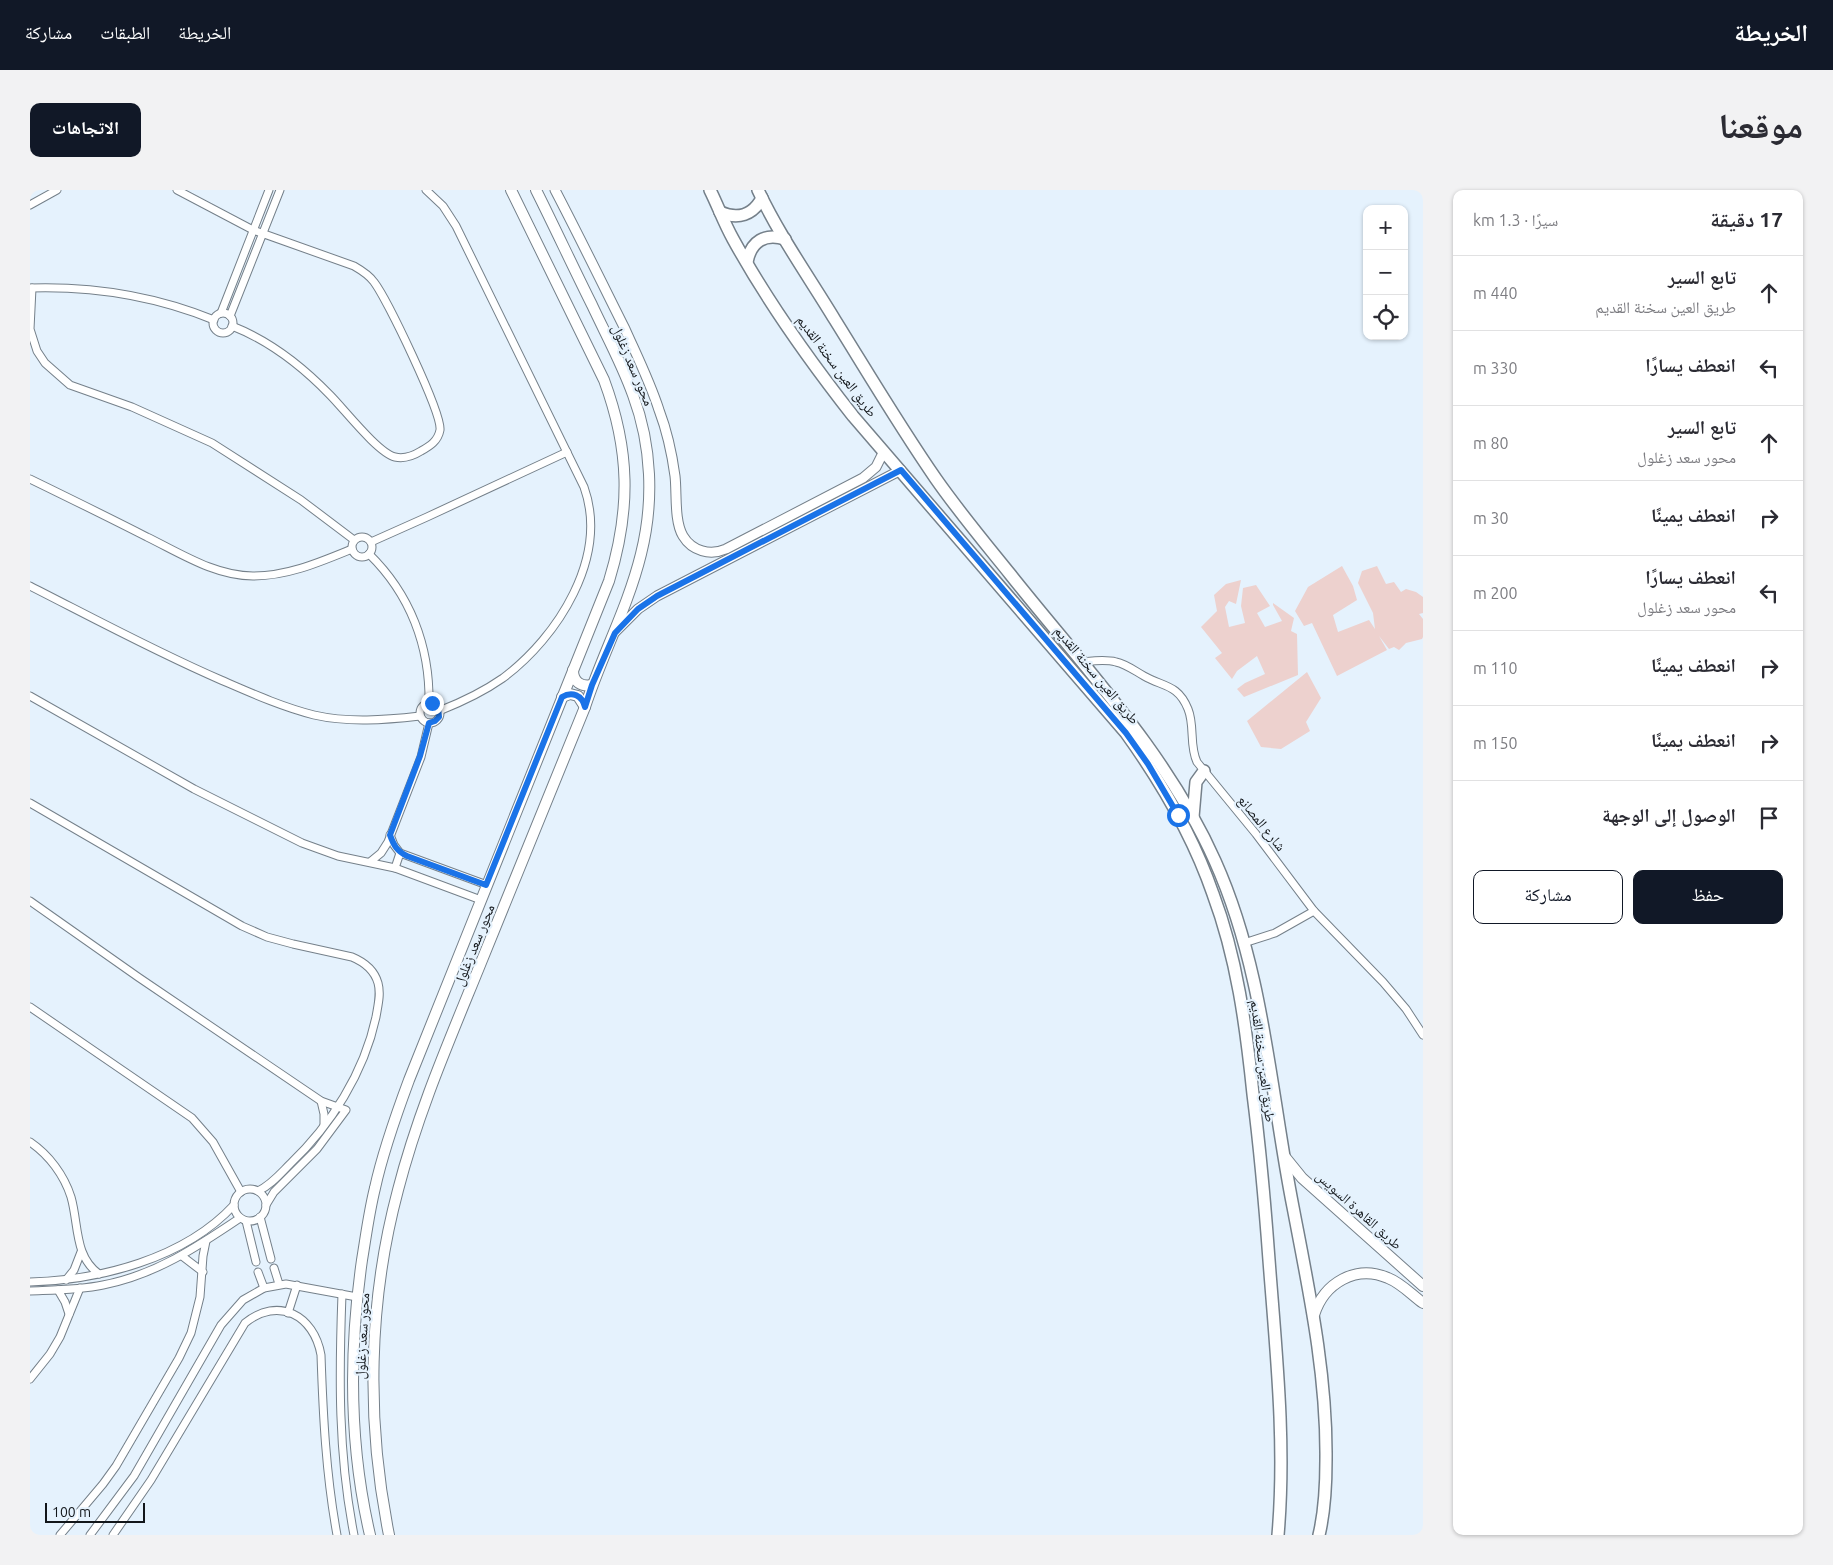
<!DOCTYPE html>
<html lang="ar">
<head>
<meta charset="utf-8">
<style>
  :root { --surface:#fff; --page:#f2f2f3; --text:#2b2b33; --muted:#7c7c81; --line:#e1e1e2; --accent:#111827 }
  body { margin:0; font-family:Ubuntu,"Noto Naskh Arabic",sans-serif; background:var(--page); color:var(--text); direction:rtl }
  .controls { position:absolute; right:15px; top:15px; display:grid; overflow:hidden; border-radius:10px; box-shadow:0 1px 4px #0004 }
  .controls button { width:45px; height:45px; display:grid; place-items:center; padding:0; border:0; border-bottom:1px solid var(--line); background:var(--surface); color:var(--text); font:25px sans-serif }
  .scale { position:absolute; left:15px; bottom:12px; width:100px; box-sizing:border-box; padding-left:5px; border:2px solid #12161a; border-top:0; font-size:14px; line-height:18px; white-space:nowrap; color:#12161a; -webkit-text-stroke:4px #e5f2fd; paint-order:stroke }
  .stop { position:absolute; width:15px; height:15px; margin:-11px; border:4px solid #1a73e8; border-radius:50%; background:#fff }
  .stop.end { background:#1a73e8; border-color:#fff; box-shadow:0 1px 5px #0008 }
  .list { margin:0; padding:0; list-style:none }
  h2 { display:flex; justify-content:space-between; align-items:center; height:65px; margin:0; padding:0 20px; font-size:21px }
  h2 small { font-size:16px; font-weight:400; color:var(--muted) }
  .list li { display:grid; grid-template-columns:32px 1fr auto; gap:15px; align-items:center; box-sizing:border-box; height:75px; padding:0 20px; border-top:1px solid var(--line) }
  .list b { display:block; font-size:19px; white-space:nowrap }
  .list p { margin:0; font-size:16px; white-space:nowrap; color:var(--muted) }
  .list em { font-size:16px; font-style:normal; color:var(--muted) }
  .actions { display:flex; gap:10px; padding:15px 20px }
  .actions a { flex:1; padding:11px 0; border:1px solid var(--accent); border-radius:10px; text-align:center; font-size:18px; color:var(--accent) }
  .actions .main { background:var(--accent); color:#fff }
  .icon { flex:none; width:28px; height:28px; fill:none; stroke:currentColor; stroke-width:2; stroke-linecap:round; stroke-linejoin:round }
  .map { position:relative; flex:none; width:1393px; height:1345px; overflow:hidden; direction:ltr; border-radius:10px }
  header { display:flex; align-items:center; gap:30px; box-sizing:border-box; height:70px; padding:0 25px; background:var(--accent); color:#fff }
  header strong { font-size:24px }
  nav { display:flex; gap:28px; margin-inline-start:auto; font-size:18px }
  .intro { display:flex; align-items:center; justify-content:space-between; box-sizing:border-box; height:120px; padding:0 30px }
  h1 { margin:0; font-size:35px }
  .button { padding:12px 22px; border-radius:10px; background:var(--accent); color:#fff; font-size:18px; font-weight:700 }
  main { display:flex; gap:30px; padding:0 30px }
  aside { flex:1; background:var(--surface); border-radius:10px; box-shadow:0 1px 4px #0004 }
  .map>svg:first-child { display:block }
</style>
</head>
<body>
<header>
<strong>الخريطة</strong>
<nav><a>الخريطة</a><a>الطبقات</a><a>مشاركة</a></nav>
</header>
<div class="intro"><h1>موقعنا</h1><a class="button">الاتجاهات</a></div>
<main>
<aside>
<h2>17 دقيقة<small>سيرًا · 1.3 km</small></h2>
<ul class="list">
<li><svg class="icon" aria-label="ahead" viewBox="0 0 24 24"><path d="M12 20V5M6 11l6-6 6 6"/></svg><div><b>تابع السير</b><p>طريق العين سخنة القديم</p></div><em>440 m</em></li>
<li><svg class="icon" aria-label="left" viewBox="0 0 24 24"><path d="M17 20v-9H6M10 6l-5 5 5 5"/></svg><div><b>انعطف يسارًا</b></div><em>330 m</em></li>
<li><svg class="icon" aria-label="ahead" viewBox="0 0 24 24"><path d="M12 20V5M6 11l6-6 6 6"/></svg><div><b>تابع السير</b><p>محور سعد زغلول</p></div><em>80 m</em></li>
<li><svg class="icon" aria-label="right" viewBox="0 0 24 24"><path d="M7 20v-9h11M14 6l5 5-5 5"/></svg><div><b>انعطف يمينًا</b></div><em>30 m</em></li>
<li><svg class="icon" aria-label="left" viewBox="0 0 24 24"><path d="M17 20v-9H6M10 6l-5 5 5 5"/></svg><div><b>انعطف يسارًا</b><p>محور سعد زغلول</p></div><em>200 m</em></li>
<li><svg class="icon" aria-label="right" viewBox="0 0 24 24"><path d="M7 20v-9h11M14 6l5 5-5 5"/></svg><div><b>انعطف يمينًا</b></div><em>110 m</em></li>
<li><svg class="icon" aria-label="right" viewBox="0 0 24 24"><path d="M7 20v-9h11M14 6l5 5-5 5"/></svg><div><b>انعطف يمينًا</b></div><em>150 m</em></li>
<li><svg class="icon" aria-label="arrive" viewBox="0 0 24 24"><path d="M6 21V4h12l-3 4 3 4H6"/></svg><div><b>الوصول إلى الوجهة</b></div></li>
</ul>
<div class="actions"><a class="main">حفظ</a><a>مشاركة</a></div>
</aside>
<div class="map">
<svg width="1393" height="1345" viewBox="0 0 1393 1345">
  <rect width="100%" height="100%" fill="#e5f2fd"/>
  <g fill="#edd1ce">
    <polygon points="1312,376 1323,396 1327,410 1303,425 1308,442 1339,430 1345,439 1343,423 1328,393 1332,381 1347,376 1356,394 1364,392 1371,402 1376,399 1386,402 1393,407 1393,423 1389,424 1393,429 1393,447 1392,449 1376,453 1369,460 1364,457 1359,459 1349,446 1357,460 1307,486 1282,433 1274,436 1265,421 1278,397"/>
    <polygon points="1211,390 1206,414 1199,411 1195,417 1199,437 1215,433 1211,416 1213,398 1226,395 1240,416 1227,423 1235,437 1252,431 1243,415 1243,413 1264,428 1261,441 1267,444 1268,485 1214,507 1207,499 1215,493 1235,484 1227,466 1207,481 1202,489 1185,468 1192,463 1171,437 1187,421 1184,405 1196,394"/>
    <polygon points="1277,482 1291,508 1276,532 1280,541 1251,559 1231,557 1217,531"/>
  </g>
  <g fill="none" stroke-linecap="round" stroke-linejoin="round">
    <g stroke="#75808a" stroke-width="9">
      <g id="minor">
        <path d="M147,0L223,40L324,76C331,80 339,85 344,92C357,109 412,223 410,240C408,251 400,256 391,261C383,266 374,269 365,267C348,263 314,219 300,205C272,176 240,151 202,136"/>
        <path d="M396,0L413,16L426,36L554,297C579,367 528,447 473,488C453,502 432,512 409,521"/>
        <polyline points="0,15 27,0"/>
        <path d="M0,98C64,96 125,106 184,130"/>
        <polyline points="2,98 0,139 7,161 15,173 40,195 102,217 182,253 271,310 324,350"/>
        <polyline points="191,123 239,0"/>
        <circle cx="193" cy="133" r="10"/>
        <polyline points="200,126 250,0"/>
        <path d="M0,289C39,308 78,327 117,347C150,363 185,386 223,386C258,386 290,372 322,359"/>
        <circle cx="332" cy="357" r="10"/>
        <polyline points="341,352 397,327 537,262"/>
        <path d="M339,364C380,404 400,456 399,513"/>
        <path d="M0,396C63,428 126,462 191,490C221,503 252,517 284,525C319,533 355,530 390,526"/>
        <path d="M1051,472C1063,471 1075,469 1086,472C1096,474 1105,481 1114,486C1133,497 1148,494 1158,519C1165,536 1159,555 1167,572L1226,644L1284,721L1353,792L1376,819L1393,845"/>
        <polyline points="0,506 164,599 272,653 308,666 365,678 451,710"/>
        <circle cx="400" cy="523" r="10"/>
        <path d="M0,613L212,736L237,747L263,754L322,767C334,772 344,779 348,793C351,804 348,815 346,827C334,883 301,935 260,974C250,984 241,995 228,1001"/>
        <polyline points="360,645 364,655 370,663 457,695"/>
        <polyline points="340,672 351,663 358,652 391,567 399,533"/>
        <polyline points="365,678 370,663"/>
        <polyline points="0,711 108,787 291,911 316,920 287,959 244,1002 236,1015"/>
        <polyline points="1214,753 1245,743 1284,721"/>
        <polyline points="0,817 162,928 183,952 211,1002"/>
        <polyline points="291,911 294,924 294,935"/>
        <path d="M0,952C19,965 34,985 41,1007C49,1035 44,1066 69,1084"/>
        <circle cx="220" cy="1015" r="16"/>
        <polyline points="230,1027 241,1069"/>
        <polyline points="216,1031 226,1072"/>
        <polyline points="152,1066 173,1082"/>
        <polyline points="244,1078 249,1094"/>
        <polyline points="228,1082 234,1098"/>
        <polyline points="36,1090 44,1080 51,1062"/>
        <path d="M0,1092C70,1090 154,1069 204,1015"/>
        <polyline points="28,1100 35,1112 39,1124"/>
        <path d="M0,1101C24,1100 49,1100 73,1095C125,1085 167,1057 210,1028"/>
        <path d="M312,1104C309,1186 308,1264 324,1345"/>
        <polyline points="258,1123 267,1095"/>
        <polyline points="0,1189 20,1164 30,1147 50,1098"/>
        <polyline points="30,1345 73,1294 86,1276 149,1168 161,1143 170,1107 173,1066 176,1051"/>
        <polyline points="60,1345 104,1286 191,1135 213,1110 234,1098 256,1094 327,1107"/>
        <path d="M83,1345L121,1290L215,1133C248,1106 284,1125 291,1165C293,1225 296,1285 307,1345"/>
      </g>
    </g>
    <g stroke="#75808a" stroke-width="11">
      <g id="tertiary">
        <path d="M525,0C549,46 572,93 595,139C607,166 620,192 629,220C637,241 642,264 645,286C647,303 644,331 653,346C662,361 680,366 696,359L833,288L846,277L854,261"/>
        <polyline points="585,442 608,419 627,406 871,280"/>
      </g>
    </g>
    <g stroke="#75808a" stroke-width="12">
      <g id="secondary">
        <path d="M543,480C543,492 551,497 562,495"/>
        <polyline points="532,507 540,504 548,506 555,517"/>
        <polyline points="1255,967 1272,988 1393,1096"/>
        <path d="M1284,1125C1294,1093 1326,1074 1358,1088C1371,1093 1382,1105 1393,1113"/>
        <path d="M340,1345C319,1255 319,1161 332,1070C336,1046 339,1022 345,998C353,961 366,925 379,890L579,391C601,319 600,260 574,190L481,0"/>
        <path d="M359,1345C336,1231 338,1112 368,1000C388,922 420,849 450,775C485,689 520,603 555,517C572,465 598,417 611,364C624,312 622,256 603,205C592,174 576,145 562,115C543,77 525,38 506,0"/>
      </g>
    </g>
    <g stroke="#75808a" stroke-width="14">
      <g id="primary">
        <path d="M680,0C688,16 694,33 703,49C737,111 779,170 823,226L1096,543C1132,593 1163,646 1183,704C1207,768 1216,836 1223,904C1230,959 1235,1015 1239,1070C1246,1162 1256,1253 1248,1345"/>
        <path d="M728,0C749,45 779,87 805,130C838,183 870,237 906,289C929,322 955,353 980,384C1053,476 1137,563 1185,671C1234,780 1240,901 1263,1017C1279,1101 1297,1184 1296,1270C1296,1295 1295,1320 1289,1345"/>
        <path d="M690,22C708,30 723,25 732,8"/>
        <path d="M717,72C721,51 735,43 755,49"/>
        <polyline points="1163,627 1166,592 1174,581"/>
      </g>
    </g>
    <use href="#minor" stroke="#fff" stroke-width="7"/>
    <use href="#tertiary" stroke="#fff" stroke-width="9"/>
    <use href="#secondary" stroke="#fff" stroke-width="10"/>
    <use href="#primary" stroke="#fff" stroke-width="11"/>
  </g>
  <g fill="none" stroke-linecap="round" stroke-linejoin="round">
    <path stroke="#1a73e8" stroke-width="6" d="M402,513L408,518L409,527L405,531L399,533L390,566L360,645C364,656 367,661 377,666L456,695L532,507C542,501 552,505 555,517L562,495L585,443L608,419L627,406L871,280L1096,543L1118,574L1148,625"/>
  </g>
  <g text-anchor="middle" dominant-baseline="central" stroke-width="4.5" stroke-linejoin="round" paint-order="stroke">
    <g font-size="14" fill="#12161a" stroke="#e5f2fd">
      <text transform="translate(603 175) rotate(67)">محور سعد زغلول</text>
      <text transform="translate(807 176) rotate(53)">طريق العين سخنة القديم</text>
      <text transform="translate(1067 485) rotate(50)">طريق العين سخنة القديم</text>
      <text transform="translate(1232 633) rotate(51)">شارع المصانع</text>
      <text transform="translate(444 755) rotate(-68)">محور سعد زغلول</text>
      <text transform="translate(1233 871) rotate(83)">طريق العين سخنة القديم</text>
      <text transform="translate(1329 1020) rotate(42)">طريق القاهرة السويس</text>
      <text transform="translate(332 1146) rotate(-87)">محور سعد زغلول</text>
    </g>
  </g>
</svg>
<div class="controls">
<button>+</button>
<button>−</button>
<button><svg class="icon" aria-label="locate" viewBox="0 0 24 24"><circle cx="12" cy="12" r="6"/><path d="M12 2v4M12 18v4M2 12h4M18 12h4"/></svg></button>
</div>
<div class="scale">100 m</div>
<div class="stop" style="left:1148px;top:625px"></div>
<div class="stop end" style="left:402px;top:513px"></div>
</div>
</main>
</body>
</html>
